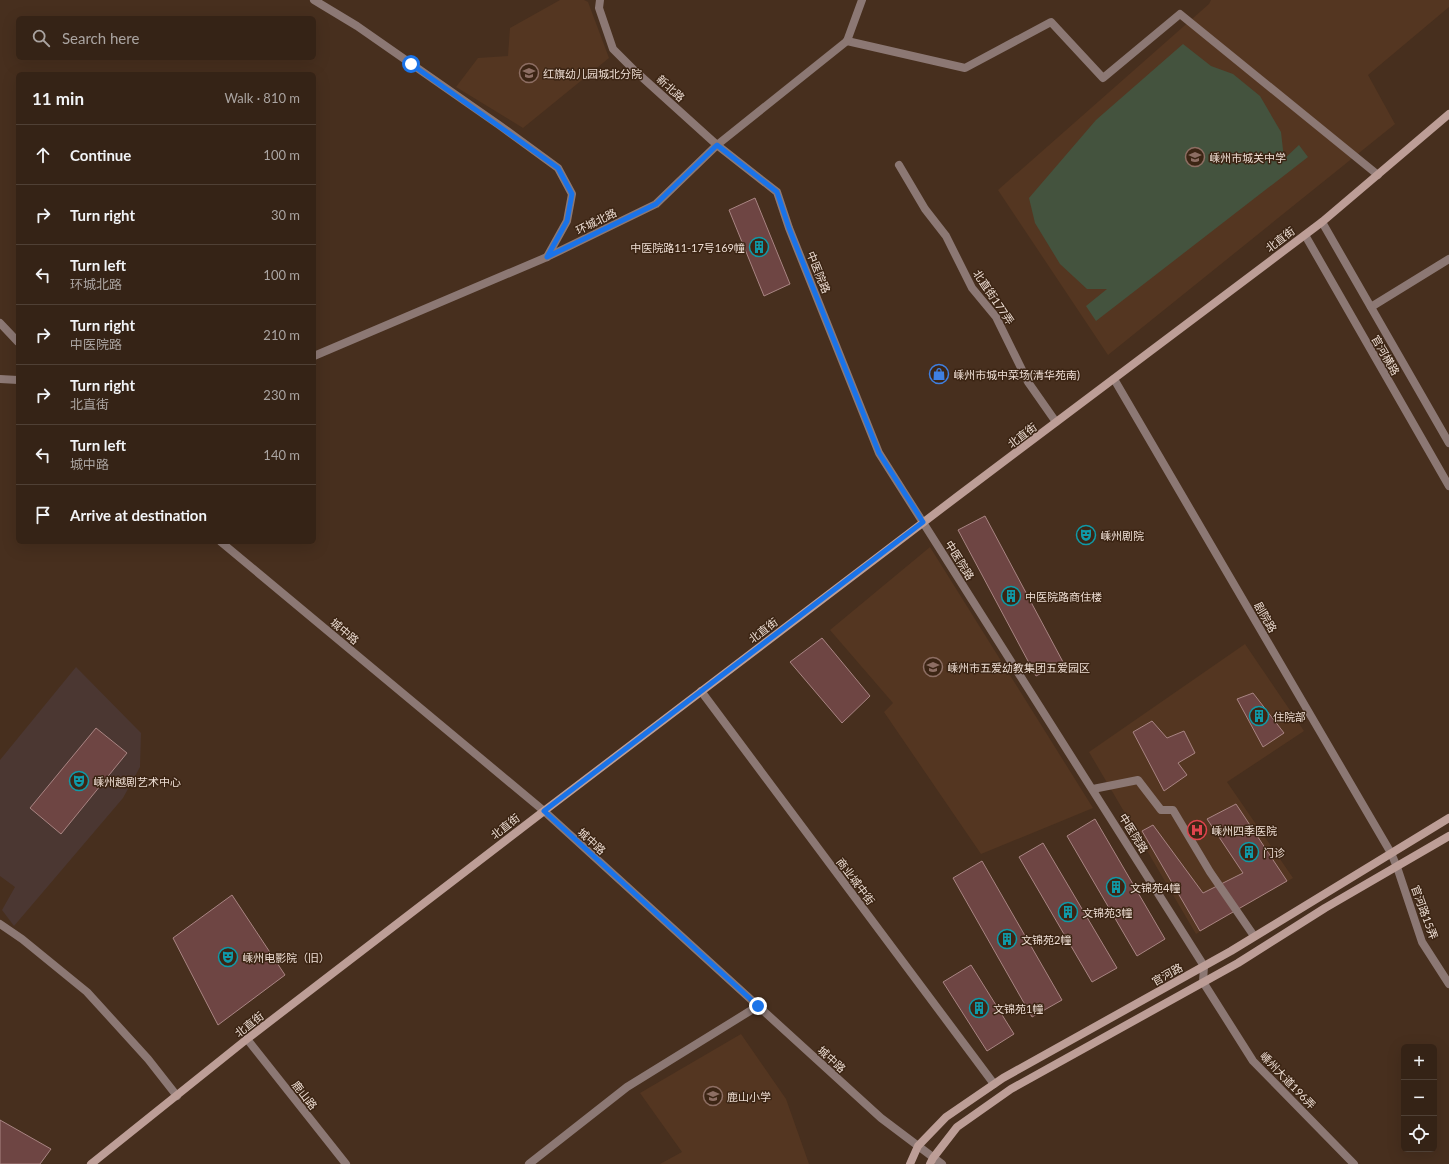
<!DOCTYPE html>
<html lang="en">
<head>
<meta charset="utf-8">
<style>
  :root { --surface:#352316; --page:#3d2b1f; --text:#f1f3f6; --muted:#aaa4a1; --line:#4f4035 }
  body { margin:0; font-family:Lato,"Noto Sans SC",sans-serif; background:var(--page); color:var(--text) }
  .controls { position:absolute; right:12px; bottom:12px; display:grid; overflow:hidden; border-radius:6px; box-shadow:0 4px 16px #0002 }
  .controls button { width:36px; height:36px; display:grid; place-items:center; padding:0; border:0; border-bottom:1px solid var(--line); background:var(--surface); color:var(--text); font:20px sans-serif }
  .stop { position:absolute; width:12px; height:12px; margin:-9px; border:3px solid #1a73e8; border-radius:50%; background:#fff }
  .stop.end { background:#1a73e8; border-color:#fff; box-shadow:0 1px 4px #0008 }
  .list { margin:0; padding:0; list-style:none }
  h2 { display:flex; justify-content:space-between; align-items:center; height:52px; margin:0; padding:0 16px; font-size:17px }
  h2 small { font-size:13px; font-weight:400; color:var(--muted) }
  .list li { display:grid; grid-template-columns:26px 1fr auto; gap:12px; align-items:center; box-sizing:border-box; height:60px; padding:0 16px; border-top:1px solid var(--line) }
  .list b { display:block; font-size:15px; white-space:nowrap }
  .list p { margin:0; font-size:13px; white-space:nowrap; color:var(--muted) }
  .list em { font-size:13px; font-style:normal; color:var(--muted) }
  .icon { flex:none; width:22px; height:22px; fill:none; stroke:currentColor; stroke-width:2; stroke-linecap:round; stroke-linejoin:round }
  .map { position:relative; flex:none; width:1449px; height:1164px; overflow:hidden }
  .search { position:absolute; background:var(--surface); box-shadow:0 4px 16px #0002; left:16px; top:16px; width:300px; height:44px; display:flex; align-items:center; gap:10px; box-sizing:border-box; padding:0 14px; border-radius:6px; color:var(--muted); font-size:15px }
  .panel { position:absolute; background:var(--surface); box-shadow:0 4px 16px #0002; left:16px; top:72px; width:300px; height:472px; border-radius:6px }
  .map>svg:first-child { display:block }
</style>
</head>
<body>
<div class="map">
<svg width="1449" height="1164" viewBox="0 0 1449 1164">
  <rect width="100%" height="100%" fill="#472f1e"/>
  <polygon fill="#4b3732" points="76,667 141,733 140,767 123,798 14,926 2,910 15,887 0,876 0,760"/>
  <g fill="#543621">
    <polygon points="560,0 584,0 588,2 609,58 523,128 456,87 478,58 508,56 510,28"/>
    <polygon points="1211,0 1449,0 1449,7 1368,75 1395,124 1108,355 998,190 1209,4"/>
    <polygon points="930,547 1093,808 981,854 884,712 893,703 830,630"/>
    <polygon points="1245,644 1304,731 1227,782 1293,878 1196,934 1089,752"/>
    <polygon points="741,1034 786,1099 809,1164 660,1164 682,1152 640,1093"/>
  </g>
  <polygon fill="#44533e" points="1183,44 1211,66 1233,74 1260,96 1281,132 1284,159 1299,145 1308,157 1096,321 1086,306 1107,289 1087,289 1060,264 1035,223 1029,198 1096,120"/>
  <g fill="#6e4543" stroke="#a98583">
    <polygon points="755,198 790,284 764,296 729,210"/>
    <polygon points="985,516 1063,662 1036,676 958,530"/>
    <polygon points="822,638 870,696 842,723 790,662"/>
    <polygon points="1253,693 1284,733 1263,747 1237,699"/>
    <polygon points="1152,721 1167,738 1184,731 1195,753 1178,763 1187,775 1164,791 1133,732"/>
    <polygon points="96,728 127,753 61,834 30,808"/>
    <polygon points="1236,804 1287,881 1200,931 1142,831 1153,825 1203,893 1243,873 1207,819"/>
    <polygon points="1095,819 1165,939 1137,956 1067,836"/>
    <polygon points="1043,843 1117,968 1092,982 1019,857"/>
    <polygon points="982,861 1062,1000 1032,1017 953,878"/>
    <polygon points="232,895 285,975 218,1025 173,938"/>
    <polygon points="971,965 1014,1034 987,1051 943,982"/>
    <polygon points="0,1120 51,1149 40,1164 0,1164"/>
  </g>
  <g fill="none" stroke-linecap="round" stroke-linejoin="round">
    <g stroke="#8c7874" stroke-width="8">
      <polyline points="314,0 357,26 499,125 558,168 572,194 567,221 547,257"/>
      <polyline points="600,0 599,8 613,49 634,70 717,145 777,192 789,228 879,453 1204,966 1203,982 1253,1061 1354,1164"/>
      <polyline points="847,41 965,68 1051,22 1103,78 1180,14 1378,175"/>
      <polyline points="847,41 862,0"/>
      <polyline points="899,165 925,209 946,236 972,288 996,317 1028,382 1056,422"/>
      <polyline points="1371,307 1449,259"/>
      <polyline points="0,323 18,342"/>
      <polyline points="314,356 547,257 656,204 717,145 847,41"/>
      <polyline points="1114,379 1391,853 1397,867 1422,942 1449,984"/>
      <polyline points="701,691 994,1084"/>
      <polyline points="1093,789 1138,780 1161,810 1173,810 1210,872 1254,936"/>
      <polyline points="0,924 22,939 87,992 148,1059 177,1096"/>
      <polyline points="247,1039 346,1164"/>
      <polyline points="529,1164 627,1087 758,1006"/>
    </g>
    <g stroke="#8c7874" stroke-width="8">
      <polyline points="1322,222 1449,443"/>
      <polyline points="1305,235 1449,486"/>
      <polyline points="0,379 18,380"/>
      <polyline points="221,542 544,811 881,1118 942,1164"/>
    </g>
    <g stroke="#bd9e97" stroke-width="8">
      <polyline points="91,1164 247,1039 544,811 958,496 1322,222 1449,114"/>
      <polyline points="910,1164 918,1146 946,1117 1003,1078 1231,951 1449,818"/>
      <polyline points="930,1164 933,1158 957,1127 1011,1089 1238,963 1325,908 1449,836"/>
    </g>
  </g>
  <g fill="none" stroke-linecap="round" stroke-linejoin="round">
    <polyline stroke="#1a73e8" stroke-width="5" points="411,64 558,168 572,194 567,221 547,257 656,204 717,145 777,192 789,228 879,453 923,522 544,811 758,1006"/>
  </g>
  <defs>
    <g id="school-ring" transform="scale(1)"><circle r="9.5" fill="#3c2514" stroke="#8d6e63" stroke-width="1.5"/><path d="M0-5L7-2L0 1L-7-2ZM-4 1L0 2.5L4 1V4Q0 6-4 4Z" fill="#8d6e63"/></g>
    <g id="building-ring" transform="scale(1)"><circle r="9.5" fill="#3c2514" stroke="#0f9aa8" stroke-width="1.5"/><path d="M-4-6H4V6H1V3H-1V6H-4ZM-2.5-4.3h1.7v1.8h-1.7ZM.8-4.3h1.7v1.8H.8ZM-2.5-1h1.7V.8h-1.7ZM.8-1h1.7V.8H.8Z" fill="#0f9aa8"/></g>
    <g id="shop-ring" transform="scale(1)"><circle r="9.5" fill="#3c2514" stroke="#3f7fe0" stroke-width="1.5"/><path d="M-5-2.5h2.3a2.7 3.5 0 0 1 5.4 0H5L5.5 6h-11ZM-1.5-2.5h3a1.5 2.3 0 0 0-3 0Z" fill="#3f7fe0"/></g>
    <g id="theatre-ring" transform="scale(1)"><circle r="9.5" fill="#3c2514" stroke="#0f9aa8" stroke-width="1.5"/><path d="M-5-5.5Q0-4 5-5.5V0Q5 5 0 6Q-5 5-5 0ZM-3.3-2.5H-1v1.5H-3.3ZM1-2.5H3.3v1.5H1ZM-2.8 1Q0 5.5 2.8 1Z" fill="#0f9aa8"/></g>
    <g id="hospital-ring" transform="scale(1)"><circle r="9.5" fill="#3c2514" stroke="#e0444e" stroke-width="1.5"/><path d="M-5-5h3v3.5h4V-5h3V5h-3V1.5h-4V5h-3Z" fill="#e0444e"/></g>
  </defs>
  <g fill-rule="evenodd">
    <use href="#school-ring" x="529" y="73"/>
    <use href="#school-ring" x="1195" y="157"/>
    <use href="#building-ring" x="759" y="247"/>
    <use href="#shop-ring" x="939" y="374"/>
    <use href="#theatre-ring" x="1086" y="535"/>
    <use href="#building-ring" x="1011" y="596"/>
    <use href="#school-ring" x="933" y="667"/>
    <use href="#building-ring" x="1259" y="716"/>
    <use href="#theatre-ring" x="79" y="781"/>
    <use href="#hospital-ring" x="1197" y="830"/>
    <use href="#building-ring" x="1249" y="852"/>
    <use href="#building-ring" x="1116" y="887"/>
    <use href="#building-ring" x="1068" y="912"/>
    <use href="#building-ring" x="1007" y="939"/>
    <use href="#theatre-ring" x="228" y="957"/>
    <use href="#building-ring" x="979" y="1008"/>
    <use href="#school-ring" x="713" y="1096"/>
  </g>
  <g text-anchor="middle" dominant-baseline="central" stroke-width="3" stroke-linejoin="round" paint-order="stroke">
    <g font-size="11" fill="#edddd3" stroke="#3c2514" text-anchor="start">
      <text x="543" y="73">红旗幼儿园城北分院</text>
      <text x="1209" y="157">嵊州市城关中学</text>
      <text x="745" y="247" text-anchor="end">中医院路11-17号169幢</text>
      <text x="953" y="374">嵊州市城中菜场(清华苑南)</text>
      <text x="1100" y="535">嵊州剧院</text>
      <text x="1025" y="596">中医院路商住楼</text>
      <text x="947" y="667">嵊州市五爱幼教集团五爱园区</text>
      <text x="1273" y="716">住院部</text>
      <text x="93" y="781">嵊州越剧艺术中心</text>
      <text x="1211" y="830">嵊州四季医院</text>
      <text x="1263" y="852">门诊</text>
      <text x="1130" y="887">文锦苑4幢</text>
      <text x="1082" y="912">文锦苑3幢</text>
      <text x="1021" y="939">文锦苑2幢</text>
      <text x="242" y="957">嵊州电影院（旧）</text>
      <text x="993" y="1008">文锦苑1幢</text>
      <text x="727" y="1096">鹿山小学</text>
    </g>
    <g font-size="11" fill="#edddd3" stroke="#3c2514">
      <text transform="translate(671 88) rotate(42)">新北路</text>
      <text transform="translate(596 221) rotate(-26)">环城北路</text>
      <text transform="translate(1280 239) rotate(-37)">北直街</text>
      <text transform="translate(819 272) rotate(68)">中医院路</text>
      <text transform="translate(994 297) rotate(56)">北直街177弄</text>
      <text transform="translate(1386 355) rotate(60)">官河横路</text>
      <text transform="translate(1022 435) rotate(-37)">北直街</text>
      <text transform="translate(960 560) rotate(58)">中医院路</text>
      <text transform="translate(1266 617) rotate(60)">剧院路</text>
      <text transform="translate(763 630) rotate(-37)">北直街</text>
      <text transform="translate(345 631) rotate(40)">城中路</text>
      <text transform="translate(505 826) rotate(-38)">北直街</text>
      <text transform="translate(1134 833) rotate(58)">中医院路</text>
      <text transform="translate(592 841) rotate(42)">城中路</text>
      <text transform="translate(856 881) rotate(53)">商业城中街</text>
      <text transform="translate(1425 912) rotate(70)">官河路15弄</text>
      <text transform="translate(1167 974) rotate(-29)">官河路</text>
      <text transform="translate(249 1024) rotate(-38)">北直街</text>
      <text transform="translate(832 1059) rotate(42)">城中路</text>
      <text transform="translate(1288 1080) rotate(46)">嵊州大道196弄</text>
      <text transform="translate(305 1095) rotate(52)">鹿山路</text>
    </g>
  </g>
</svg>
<div class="controls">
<button>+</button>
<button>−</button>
<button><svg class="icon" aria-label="locate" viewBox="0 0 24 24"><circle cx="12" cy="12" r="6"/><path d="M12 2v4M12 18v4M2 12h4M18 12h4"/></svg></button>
</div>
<div class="stop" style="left:411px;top:64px"></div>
<div class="stop end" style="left:758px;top:1006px"></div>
<div class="search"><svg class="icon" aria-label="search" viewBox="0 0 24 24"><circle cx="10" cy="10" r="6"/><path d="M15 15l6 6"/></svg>Search here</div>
<section class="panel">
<h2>11 min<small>Walk · 810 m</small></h2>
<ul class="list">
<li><svg class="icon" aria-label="ahead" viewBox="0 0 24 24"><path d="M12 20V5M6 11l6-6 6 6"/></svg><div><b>Continue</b></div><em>100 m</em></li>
<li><svg class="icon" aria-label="right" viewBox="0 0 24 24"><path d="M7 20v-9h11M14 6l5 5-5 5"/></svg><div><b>Turn right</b></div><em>30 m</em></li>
<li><svg class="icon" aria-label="left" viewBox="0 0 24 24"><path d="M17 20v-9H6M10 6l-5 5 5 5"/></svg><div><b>Turn left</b><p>环城北路</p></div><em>100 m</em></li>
<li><svg class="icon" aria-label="right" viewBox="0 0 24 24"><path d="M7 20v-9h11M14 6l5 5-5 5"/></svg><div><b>Turn right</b><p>中医院路</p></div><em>210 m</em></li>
<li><svg class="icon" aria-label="right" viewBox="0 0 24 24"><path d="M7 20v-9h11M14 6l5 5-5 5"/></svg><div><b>Turn right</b><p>北直街</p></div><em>230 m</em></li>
<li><svg class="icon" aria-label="left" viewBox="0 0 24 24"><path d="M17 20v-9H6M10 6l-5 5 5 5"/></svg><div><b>Turn left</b><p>城中路</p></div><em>140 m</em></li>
<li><svg class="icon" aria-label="arrive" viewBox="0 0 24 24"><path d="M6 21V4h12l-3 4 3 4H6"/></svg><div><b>Arrive at destination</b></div></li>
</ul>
</section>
</div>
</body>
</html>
